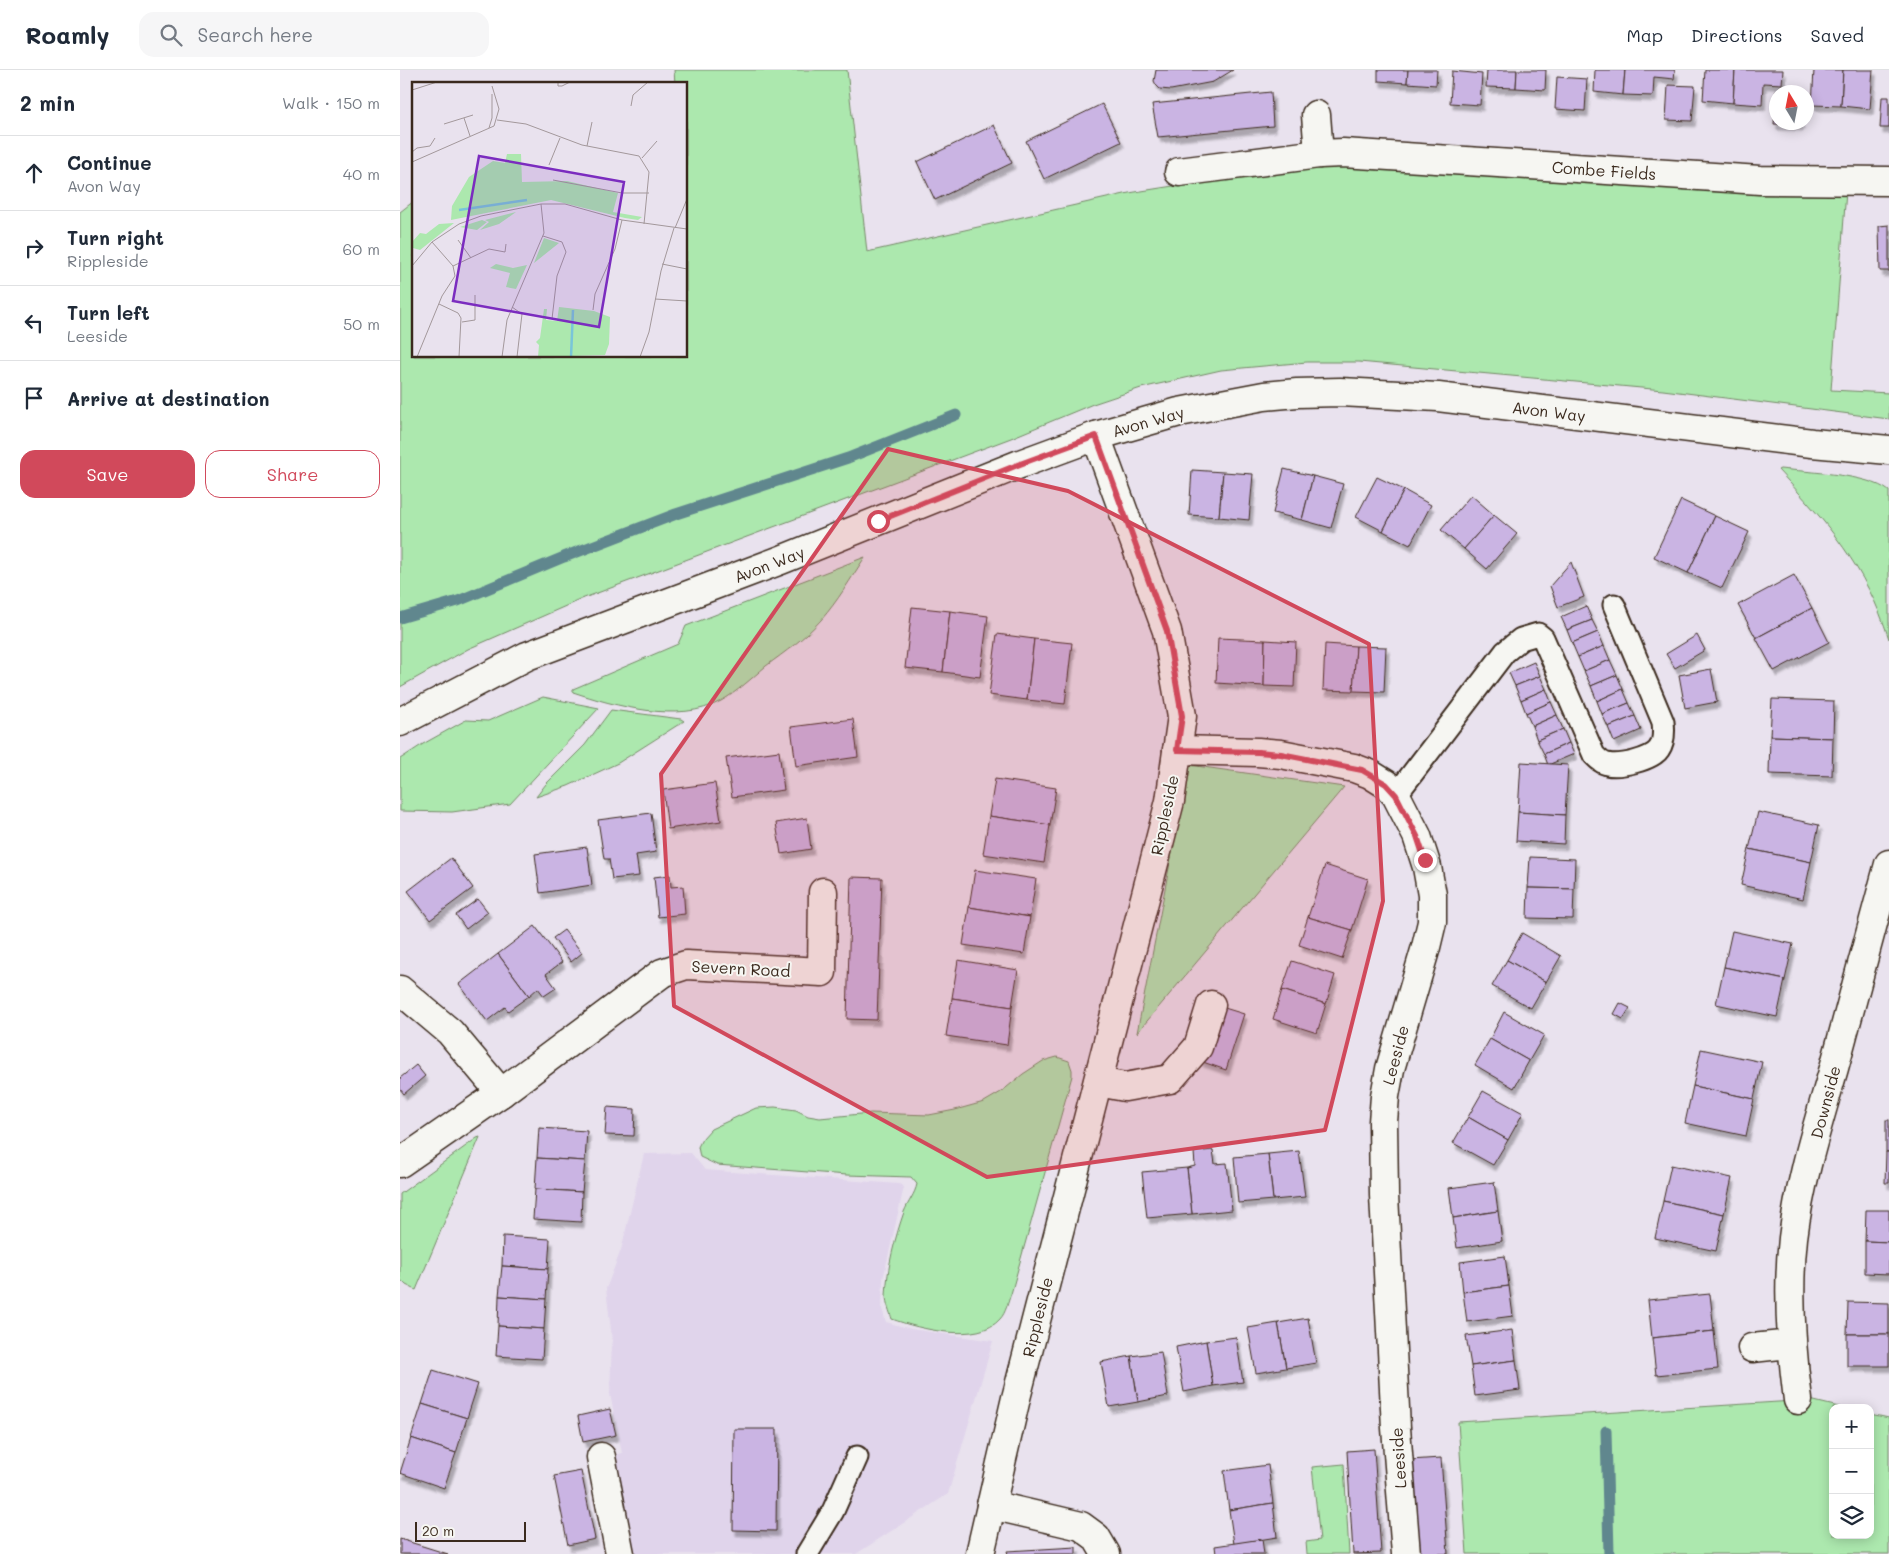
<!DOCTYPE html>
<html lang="en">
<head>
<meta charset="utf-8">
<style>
  :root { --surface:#fff; --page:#f6f6f7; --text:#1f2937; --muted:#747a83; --line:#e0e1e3; --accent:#d1495b }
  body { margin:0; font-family:Mali,sans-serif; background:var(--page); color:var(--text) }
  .controls { position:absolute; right:15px; bottom:15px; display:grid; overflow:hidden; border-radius:10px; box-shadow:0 2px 12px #0003 }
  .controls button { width:45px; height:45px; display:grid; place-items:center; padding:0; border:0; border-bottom:1px solid var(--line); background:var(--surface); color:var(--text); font:25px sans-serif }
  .compass { position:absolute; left:1369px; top:15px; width:45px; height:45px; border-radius:50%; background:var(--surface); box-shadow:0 2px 12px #0003; rotate:350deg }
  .scale { position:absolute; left:15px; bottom:12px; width:111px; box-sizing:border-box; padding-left:5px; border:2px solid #3b2a1e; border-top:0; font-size:14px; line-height:18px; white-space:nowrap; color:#3b2a1e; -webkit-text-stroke:4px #f6f6f2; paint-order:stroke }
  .stop { position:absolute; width:15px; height:15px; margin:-11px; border:4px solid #d1495b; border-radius:50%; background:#fff }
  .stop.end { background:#d1495b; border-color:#fff; box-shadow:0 1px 5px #0008 }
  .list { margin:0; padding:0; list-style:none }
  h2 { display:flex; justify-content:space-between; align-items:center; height:65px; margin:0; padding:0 20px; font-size:21px }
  h2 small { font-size:16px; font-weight:400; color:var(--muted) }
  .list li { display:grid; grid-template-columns:32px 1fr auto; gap:15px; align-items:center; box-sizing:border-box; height:75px; padding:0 20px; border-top:1px solid var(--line) }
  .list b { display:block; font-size:19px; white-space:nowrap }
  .list p { margin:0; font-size:16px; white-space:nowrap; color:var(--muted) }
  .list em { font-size:16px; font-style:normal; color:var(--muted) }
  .actions { display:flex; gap:10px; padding:15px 20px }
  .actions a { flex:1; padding:11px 0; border:1px solid var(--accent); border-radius:15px; text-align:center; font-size:18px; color:var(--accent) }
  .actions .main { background:var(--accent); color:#fff }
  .icon { flex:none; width:28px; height:28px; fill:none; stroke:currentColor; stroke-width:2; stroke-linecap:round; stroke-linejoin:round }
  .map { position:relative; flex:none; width:1489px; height:1484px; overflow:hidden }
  header { display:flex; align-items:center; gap:30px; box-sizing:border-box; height:70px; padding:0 25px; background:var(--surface); border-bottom:1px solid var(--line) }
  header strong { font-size:24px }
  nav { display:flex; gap:28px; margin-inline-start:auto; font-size:18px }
  .search { width:350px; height:45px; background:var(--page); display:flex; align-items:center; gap:12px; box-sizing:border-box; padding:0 18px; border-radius:15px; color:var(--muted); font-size:19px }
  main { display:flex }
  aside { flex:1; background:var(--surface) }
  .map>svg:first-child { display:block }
</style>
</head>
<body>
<header>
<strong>Roamly</strong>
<div class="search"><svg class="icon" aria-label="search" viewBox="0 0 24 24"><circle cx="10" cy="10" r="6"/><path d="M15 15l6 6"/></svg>Search here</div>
<nav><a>Map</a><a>Directions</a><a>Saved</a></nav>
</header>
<main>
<aside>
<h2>2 min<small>Walk · 150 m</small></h2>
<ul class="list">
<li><svg class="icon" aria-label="ahead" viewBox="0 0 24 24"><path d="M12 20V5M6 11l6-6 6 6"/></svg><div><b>Continue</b><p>Avon Way</p></div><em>40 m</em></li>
<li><svg class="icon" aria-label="right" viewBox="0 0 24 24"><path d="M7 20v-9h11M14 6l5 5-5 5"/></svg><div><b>Turn right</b><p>Rippleside</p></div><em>60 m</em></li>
<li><svg class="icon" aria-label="left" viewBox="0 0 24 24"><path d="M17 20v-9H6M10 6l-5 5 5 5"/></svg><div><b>Turn left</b><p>Leeside</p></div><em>50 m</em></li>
<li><svg class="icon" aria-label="arrive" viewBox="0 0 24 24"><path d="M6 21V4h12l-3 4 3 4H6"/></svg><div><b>Arrive at destination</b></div></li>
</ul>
<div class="actions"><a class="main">Save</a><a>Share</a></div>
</aside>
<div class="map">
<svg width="1489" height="1484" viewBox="0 0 1489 1484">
  <defs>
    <filter id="shadow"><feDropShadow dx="3" dy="5.5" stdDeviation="1" flood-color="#0004"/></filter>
  </defs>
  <rect width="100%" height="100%" fill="#e9e2ee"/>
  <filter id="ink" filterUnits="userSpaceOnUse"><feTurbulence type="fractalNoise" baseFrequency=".02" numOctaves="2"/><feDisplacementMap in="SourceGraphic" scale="10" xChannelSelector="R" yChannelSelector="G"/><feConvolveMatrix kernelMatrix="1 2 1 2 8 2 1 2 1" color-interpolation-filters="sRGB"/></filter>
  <g filter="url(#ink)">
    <polygon fill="#e0d4eb" points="291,1083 305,1100 499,1114 504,1117 483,1209 482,1239 486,1252 511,1259 593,1271 548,1424 456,1484 230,1484 212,1386 222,1383 210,1324 212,1268 206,1219 221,1180 244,1084"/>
    <g fill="#ace8ae" stroke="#748966">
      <polygon points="274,0 447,0 467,182 729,123 918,93 1446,121 1431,320 1489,323 1489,349 1263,320 959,292 907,292 821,300 741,318 693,334 611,368 184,528 68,579 0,617 0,142 14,131 14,286 286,286 286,14 275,14"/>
      <path d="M1380,399C1408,402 1468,404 1489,421V569C1466,497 1428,454 1378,400Z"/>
      <path d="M465,487C451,508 438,531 421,550C405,568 385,582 366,596C352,608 337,622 321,631C279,654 215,636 173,622V619L278,574L286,556Z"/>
      <polygon points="143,627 199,638 110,734 52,742 0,741 0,689 23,674 66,650 88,651"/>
      <polygon points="211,640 281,649 284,651 218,693 168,716 136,727 146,714 185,675"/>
      <polygon points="789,695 944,717 737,963"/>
      <path d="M657,987L669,991L672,1000V1006L611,1224C608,1231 606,1243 600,1249C579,1274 519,1259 492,1249C490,1242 486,1233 486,1226C487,1198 495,1168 504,1142C508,1132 515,1124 517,1114L511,1107L447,1105L317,1095L300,1087L298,1077L302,1069L311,1059L356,1038L375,1037L396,1040L408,1046L420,1048L471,1043L529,1045L555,1040L584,1032L601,1022L623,1004L643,991Z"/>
      <polygon points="80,1067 16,1220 6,1215 0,1209 0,1124 77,1068"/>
      <polygon points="1410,1330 1443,1338 1433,1338 1433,1465 1470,1465 1470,1344 1489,1348 1489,1484 1067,1484 1058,1352"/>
      <polygon points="944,1394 949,1484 907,1484 906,1472 920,1470 912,1397"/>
    </g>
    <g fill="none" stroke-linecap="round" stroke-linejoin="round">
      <g stroke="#60878e" stroke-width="11">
        <polyline points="0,548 58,531 164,487 276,444 448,388 556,345"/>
        <polyline points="1206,1361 1209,1484"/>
      </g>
    </g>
    <g fill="#cab4e3" stroke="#3b2a1e" filter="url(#shadow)">
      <polygon points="756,0 833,0 813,12 771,20 760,19 756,15 754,11"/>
      <polygon points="978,0 1008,0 1007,13 978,11"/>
      <polygon points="1008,0 1037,0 1036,15 1007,13"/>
      <polygon points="1087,0 1117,0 1116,18 1086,17"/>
      <polygon points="1117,0 1146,0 1145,20 1116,18"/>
      <polygon points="1195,0 1225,0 1223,25 1194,22"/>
      <polygon points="1225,0 1275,0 1274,9 1254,7 1253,26 1223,25"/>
      <polygon points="1305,0 1335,0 1333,33 1303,30"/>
      <polygon points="1335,0 1383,0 1382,14 1363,13 1362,35 1333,33"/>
      <polygon points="1414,0 1443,0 1441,36 1412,35"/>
      <polygon points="1443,0 1473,0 1470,39 1441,36"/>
      <polygon points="1052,1 1082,4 1080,35 1050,33"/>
      <polygon points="1157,7 1187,9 1185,41 1155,39"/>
      <polygon points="1268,15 1295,16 1292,51 1266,50"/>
      <polygon points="1376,21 1402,22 1376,22 1376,52 1401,52 1400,55 1374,54"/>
      <polygon points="871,22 873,56 758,67 752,34"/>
      <polygon points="1482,27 1489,27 1489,58 1480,58"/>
      <polygon points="702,34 721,72 644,109 626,71"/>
      <polygon points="594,55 612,93 535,130 517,92"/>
      <polygon points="1489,155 1489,201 1480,201 1479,156"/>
      <polygon points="884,399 913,406 902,450 873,443"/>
      <polygon points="792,400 823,402 819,447 789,445"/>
      <polygon points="823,402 853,404 849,450 819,447"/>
      <polygon points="913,406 943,414 931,458 902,450"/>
      <polygon points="977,407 1004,420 983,461 956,447"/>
      <polygon points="1004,420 1031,435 1010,475 983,461"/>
      <polygon points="1071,425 1094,445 1064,479 1041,460"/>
      <polygon points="1281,430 1315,446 1288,503 1254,487"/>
      <polygon points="1094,445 1117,464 1087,499 1064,479"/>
      <polygon points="1315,446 1349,462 1322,518 1288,503"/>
      <polygon points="1171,492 1184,527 1158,537 1150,516"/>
      <polygon points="1394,505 1412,538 1356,568 1338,535"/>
      <polygon points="1186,536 1192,550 1167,560 1161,547"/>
      <polygon points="512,537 550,541 543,602 505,598"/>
      <polygon points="1412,538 1429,572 1374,601 1356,568"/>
      <polygon points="550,541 588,546 580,607 543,602"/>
      <polygon points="1192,550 1198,562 1172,573 1167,560"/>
      <polygon points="1198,562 1204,576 1178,587 1172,573"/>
      <polygon points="597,564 634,569 627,630 589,625"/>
      <polygon points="1297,565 1305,580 1275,598 1266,584"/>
      <polygon points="818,568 865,570 864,616 816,613"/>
      <polygon points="634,569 672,573 665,634 627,630"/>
      <polygon points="865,570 896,572 894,617 864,616"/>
      <polygon points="925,574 956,576 953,621 923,620"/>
      <polygon points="956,576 986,577 984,622 953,621"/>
      <polygon points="1204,576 1210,590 1184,601 1178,587"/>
      <polygon points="1210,590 1217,605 1191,616 1184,601"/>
      <polygon points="1134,592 1140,606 1115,616 1109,603"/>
      <polygon points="1311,599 1317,632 1285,638 1279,605"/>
      <polygon points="1217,605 1223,619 1197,631 1191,616"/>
      <polygon points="1140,606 1146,619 1121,630 1115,616"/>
      <polygon points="1146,619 1151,632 1126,643 1121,630"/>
      <polygon points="1223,619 1229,633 1202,644 1197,631"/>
      <polygon points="1372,629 1434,631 1433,668 1370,666"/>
      <polygon points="1151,632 1157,645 1132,656 1126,643"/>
      <polygon points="1229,633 1235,646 1208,657 1202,644"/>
      <polygon points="1157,645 1163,659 1137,670 1132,656"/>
      <polygon points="1235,646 1241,660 1214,672 1208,657"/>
      <polygon points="453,649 458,687 396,696 391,657"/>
      <polygon points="1163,659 1169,673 1144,684 1137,670"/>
      <polygon points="1370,666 1433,668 1432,706 1369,704"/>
      <polygon points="1169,673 1174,684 1148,695 1144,684"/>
      <polygon points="379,681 384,720 332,727 326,688"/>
      <polygon points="1121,692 1168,695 1165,745 1118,742"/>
      <polygon points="595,709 656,718 650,755 589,746"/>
      <polygon points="315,713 321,751 268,759 263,720"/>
      <polygon points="1118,742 1165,745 1164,774 1116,771"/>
      <polygon points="1358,742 1419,755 1411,792 1349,779"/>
      <polygon points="251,743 256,782 236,785 239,806 212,809 209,789 204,789 198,750"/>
      <polygon points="589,746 650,755 644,793 583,784"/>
      <polygon points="407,748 411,779 381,784 376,753"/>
      <polygon points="187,777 192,815 140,823 135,784"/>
      <polygon points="1349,779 1411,792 1403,829 1341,815"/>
      <polygon points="1130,787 1175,789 1174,819 1128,818"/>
      <polygon points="51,788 73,818 30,850 8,821"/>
      <polygon points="925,795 968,809 952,860 908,847"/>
      <polygon points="575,800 636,809 630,847 569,837"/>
      <polygon points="270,805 271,817 283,816 285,844 258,847 254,807"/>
      <polygon points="451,807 482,808 477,950 447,949"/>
      <polygon points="1128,818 1174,819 1173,849 1127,848"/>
      <polygon points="78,829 88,842 66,859 56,845"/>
      <polygon points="569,837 630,847 624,884 563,875"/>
      <polygon points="908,847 952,860 942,889 899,875"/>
      <polygon points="135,856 162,892 146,904 156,918 144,926 138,918 129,926 98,884"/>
      <polygon points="164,860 182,883 171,892 153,868"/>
      <polygon points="1332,861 1393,874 1385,910 1324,897"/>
      <polygon points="1122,863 1161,886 1146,912 1107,890"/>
      <polygon points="98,884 129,926 108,941 105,937 87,951 59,914"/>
      <polygon points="558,890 618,900 612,937 552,928"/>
      <polygon points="1107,890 1146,912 1131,938 1092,916"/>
      <polygon points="892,891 935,905 926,934 882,920"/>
      <polygon points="1324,897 1385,910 1377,947 1316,934"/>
      <polygon points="882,920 926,934 917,963 873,949"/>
      <polygon points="552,928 612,937 607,975 546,966"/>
      <polygon points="1220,933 1230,938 1223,949 1214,944"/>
      <polygon points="818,936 844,944 826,1000 800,991"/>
      <polygon points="1104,942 1144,965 1129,991 1090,969"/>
      <polygon points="1090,969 1129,991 1114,1018 1075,995"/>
      <polygon points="1301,979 1362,992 1354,1029 1293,1016"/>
      <polygon points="16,995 25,1006 4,1024 0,1019 0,1008"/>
      <polygon points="1293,1016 1354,1029 1346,1066 1285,1053"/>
      <polygon points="1083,1021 1123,1043 1108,1070 1068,1047"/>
      <polygon points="207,1037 235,1039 234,1066 205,1065"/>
      <polygon points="1068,1047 1108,1070 1093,1095 1053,1073"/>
      <rect x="1486" y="1050" width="3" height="32"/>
      <polygon points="139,1058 187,1061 185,1091 137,1088"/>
      <polygon points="813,1080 815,1094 827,1093 832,1140 792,1144 787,1098 795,1096 794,1082"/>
      <polygon points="899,1081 905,1127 873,1130 868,1084"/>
      <polygon points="1486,1082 1489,1082 1489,1113 1485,1113"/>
      <polygon points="868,1084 873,1130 838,1133 834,1087"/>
      <polygon points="137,1088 185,1091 182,1122 135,1119"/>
      <polygon points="1271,1095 1332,1108 1324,1144 1263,1131"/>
      <polygon points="787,1098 792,1144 747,1148 742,1102"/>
      <polygon points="1094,1112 1098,1141 1053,1148 1049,1118"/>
      <polygon points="135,1119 182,1122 181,1152 133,1149"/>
      <polygon points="1263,1131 1324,1144 1316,1181 1255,1168"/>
      <polygon points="1466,1140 1489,1140 1489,1172 1465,1171"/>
      <polygon points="1098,1141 1102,1171 1057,1178 1053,1148"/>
      <polygon points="103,1166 150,1169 148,1199 102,1196"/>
      <polygon points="1465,1171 1489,1172 1489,1204 1465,1203"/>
      <polygon points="1105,1186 1109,1216 1063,1222 1060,1192"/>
      <polygon points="102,1196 148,1199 146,1229 99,1226"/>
      <polygon points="1109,1216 1113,1246 1067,1252 1063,1222"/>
      <polygon points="1310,1224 1314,1261 1252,1268 1248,1230"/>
      <polygon points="99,1226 146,1229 144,1259 98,1256"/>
      <polygon points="1448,1232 1489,1233 1489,1264 1447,1264"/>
      <polygon points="908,1248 916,1293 886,1298 878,1253"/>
      <polygon points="878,1253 886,1298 856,1303 848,1258"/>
      <polygon points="98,1256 144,1259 142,1289 96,1286"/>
      <polygon points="1112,1260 1116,1290 1071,1296 1066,1266"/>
      <polygon points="1314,1261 1318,1299 1256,1305 1252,1268"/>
      <rect x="1447" y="1264" width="42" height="32"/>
      <polygon points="836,1267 843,1312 813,1316 806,1271"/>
      <polygon points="806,1271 813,1316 784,1322 776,1277"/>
      <polygon points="761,1282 768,1326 738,1332 731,1286"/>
      <polygon points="731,1286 738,1332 709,1337 701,1292"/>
      <polygon points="1116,1290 1120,1320 1075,1326 1071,1296"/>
      <polygon points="33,1300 78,1314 67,1348 22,1334"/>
      <polygon points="22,1334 67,1348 56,1383 11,1368"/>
      <polygon points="210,1339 216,1365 183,1372 178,1346"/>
      <polygon points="334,1359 377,1359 376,1461 333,1460"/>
      <polygon points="11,1368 56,1383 44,1418 0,1403"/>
      <polygon points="974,1379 981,1483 953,1484 947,1381"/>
      <polygon points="1041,1388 1048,1484 1016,1484 1010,1390"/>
      <polygon points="868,1395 873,1433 829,1440 824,1401"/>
      <polygon points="181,1401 195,1469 168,1475 154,1406"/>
      <polygon points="873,1433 877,1467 834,1474 829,1440"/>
      <polygon points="0,1469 48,1484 0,1484"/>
      <polygon points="862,1469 864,1484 816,1484 815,1476"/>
      <polygon points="676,1477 676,1484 608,1484 607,1481"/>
    </g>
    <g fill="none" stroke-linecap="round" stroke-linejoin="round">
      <g stroke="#3b2a1e" stroke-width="25">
        <g id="service">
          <path d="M996,725L1105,582L1121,569L1138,564L1143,568L1194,685C1198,689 1202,693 1207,694C1219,697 1252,690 1259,679C1264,672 1264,661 1263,652L1214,535"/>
          <polyline points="407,1484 433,1441 457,1387"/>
        </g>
      </g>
      <g stroke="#3b2a1e" stroke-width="31">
        <g id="minor">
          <polyline points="916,45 919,84"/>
          <polyline points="779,102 919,84 943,83 1360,110 1489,111"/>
          <polyline points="777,680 858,682 881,684 954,698 970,704 986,714 996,725 1017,766 1027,797 1032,825 1032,852 1026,877 990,999 985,1026 983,1052 984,1125 996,1358 1006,1484"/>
          <polyline points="0,920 50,962 101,1023"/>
          <polyline points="698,1012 725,1017 770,1009 798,977 811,935"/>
          <polyline points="0,1093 101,1023 262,903 286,895 422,902 423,822"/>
          <polyline points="1352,1278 1391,1274"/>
          <path d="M1398,1330C1391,1276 1387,1222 1393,1168C1400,1110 1418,1054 1434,998C1453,930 1471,862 1489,794"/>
          <polyline points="201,1387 220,1484"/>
          <polyline points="591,1435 681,1456 696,1467 706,1484"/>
          <polyline points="580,1484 616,1328 770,731 782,646 767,561 696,366"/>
        </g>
      </g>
      <g stroke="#3b2a1e" stroke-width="31">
        <polyline id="tertiary" points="0,652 127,586 381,490 620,394 696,366 779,342 864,326 897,323 940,322 1038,327 1412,373 1489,380"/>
      </g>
      <use href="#service" stroke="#f6f6f2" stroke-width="21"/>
      <use href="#minor" stroke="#f6f6f2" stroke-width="28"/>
      <use href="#tertiary" stroke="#f6f6f2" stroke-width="28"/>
    </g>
  </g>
  <g fill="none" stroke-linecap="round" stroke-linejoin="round" filter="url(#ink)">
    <polyline stroke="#d1495b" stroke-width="6" points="478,451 620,394 696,366 767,561 782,646 777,680 858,682 881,684 962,700 986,714 996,725 1017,766 1025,790"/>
  </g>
  <path fill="#d1495b" fill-opacity="0.2" stroke="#d1495b" stroke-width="4" stroke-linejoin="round" d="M488,379L668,421L969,574L983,831L925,1060L587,1107L274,936L261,704Z"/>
  <g text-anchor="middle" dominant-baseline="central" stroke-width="4" stroke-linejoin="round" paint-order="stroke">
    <g font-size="16" fill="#3b2a1e" stroke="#f6f6f2">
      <text transform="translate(1204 100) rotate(4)">Combe Fields</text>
      <text transform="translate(1149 341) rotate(7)">Avon Way</text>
      <text transform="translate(748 351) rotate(-16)">Avon Way</text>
      <text transform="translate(369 494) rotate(-21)">Avon Way</text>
      <text transform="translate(764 745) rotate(-78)">Rippleside</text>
      <text transform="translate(341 898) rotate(3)">Severn Road</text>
      <text transform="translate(995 985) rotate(-75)">Leeside</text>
      <text transform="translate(1425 1032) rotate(-75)">Downside</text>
      <text transform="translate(637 1247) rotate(-76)">Rippleside</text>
      <text transform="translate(998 1388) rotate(-94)">Leeside</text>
    </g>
  </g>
  <g transform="translate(12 12)">
    <rect width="275" height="275" fill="#e9e2ee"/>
    <path d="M95,72H109L110,100L155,99L206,111L201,130L230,135L226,138L213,136L139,118L39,138L40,124L57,95L81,79L93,81ZM104,130L87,142L68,148L77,140L73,138ZM70,138L75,140L65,148L48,145ZM42,141L8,168L1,166L0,160L8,151L14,152L27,142ZM132,156L147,161L122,181ZM84,182L101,186L115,183L104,207L94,205L98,191L78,186ZM147,225L182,229L198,235L197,262L193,273L126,275L127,263L124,260L128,256L132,227H135L134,238L145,239Z" fill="#ace8ae"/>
    <path fill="none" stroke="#79c5d9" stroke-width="2.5" d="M47,128L115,118M159,275L161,228"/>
    <path fill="none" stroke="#a3989b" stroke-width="1" d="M146,0V4H150L158,0M0,8L25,0M219,24L221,13L236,0M52,36L58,54M85,38L114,42L170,63L227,74L237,90L232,142M32,42L61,33M77,46L80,36V12M175,64L180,40M0,70L5,66L18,64L23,56M230,76L245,59M0,80L82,44L87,27L80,4M137,83L148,56M141,98L210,111H237M263,146L275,117M131,154L150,160L154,170L145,194L140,237M46,158L59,176M250,182L275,187M0,184L20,160L47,142L69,134L129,122H153L210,138L275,147M41,184L77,167L93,170L94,162M243,217L275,219M27,222L46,231L49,236L47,275M100,225L110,232L105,275M181,228L183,212L203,167L210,138M50,240L63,238V213M5,275L30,214L43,194L41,184L20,160M90,275L95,238L132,151L129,122M228,275L237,250L249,189L262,146"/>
    <path fill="#7b2cbf" fill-opacity="0.15" stroke="#7b2cbf" stroke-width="2.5" d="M67,74L212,100L187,245L41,219Z"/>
    <rect width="275" height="275" fill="none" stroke="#3b2a1e" stroke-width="2.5"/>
  </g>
</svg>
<div class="controls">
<button>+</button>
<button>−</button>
<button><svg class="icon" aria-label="layers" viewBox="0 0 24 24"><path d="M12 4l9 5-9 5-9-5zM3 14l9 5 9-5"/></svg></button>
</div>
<svg class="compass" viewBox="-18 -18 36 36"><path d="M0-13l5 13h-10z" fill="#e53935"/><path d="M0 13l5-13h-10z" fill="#747a83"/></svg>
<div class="scale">20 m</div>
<div class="stop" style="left:478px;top:451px"></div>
<div class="stop end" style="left:1025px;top:790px"></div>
</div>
</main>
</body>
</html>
